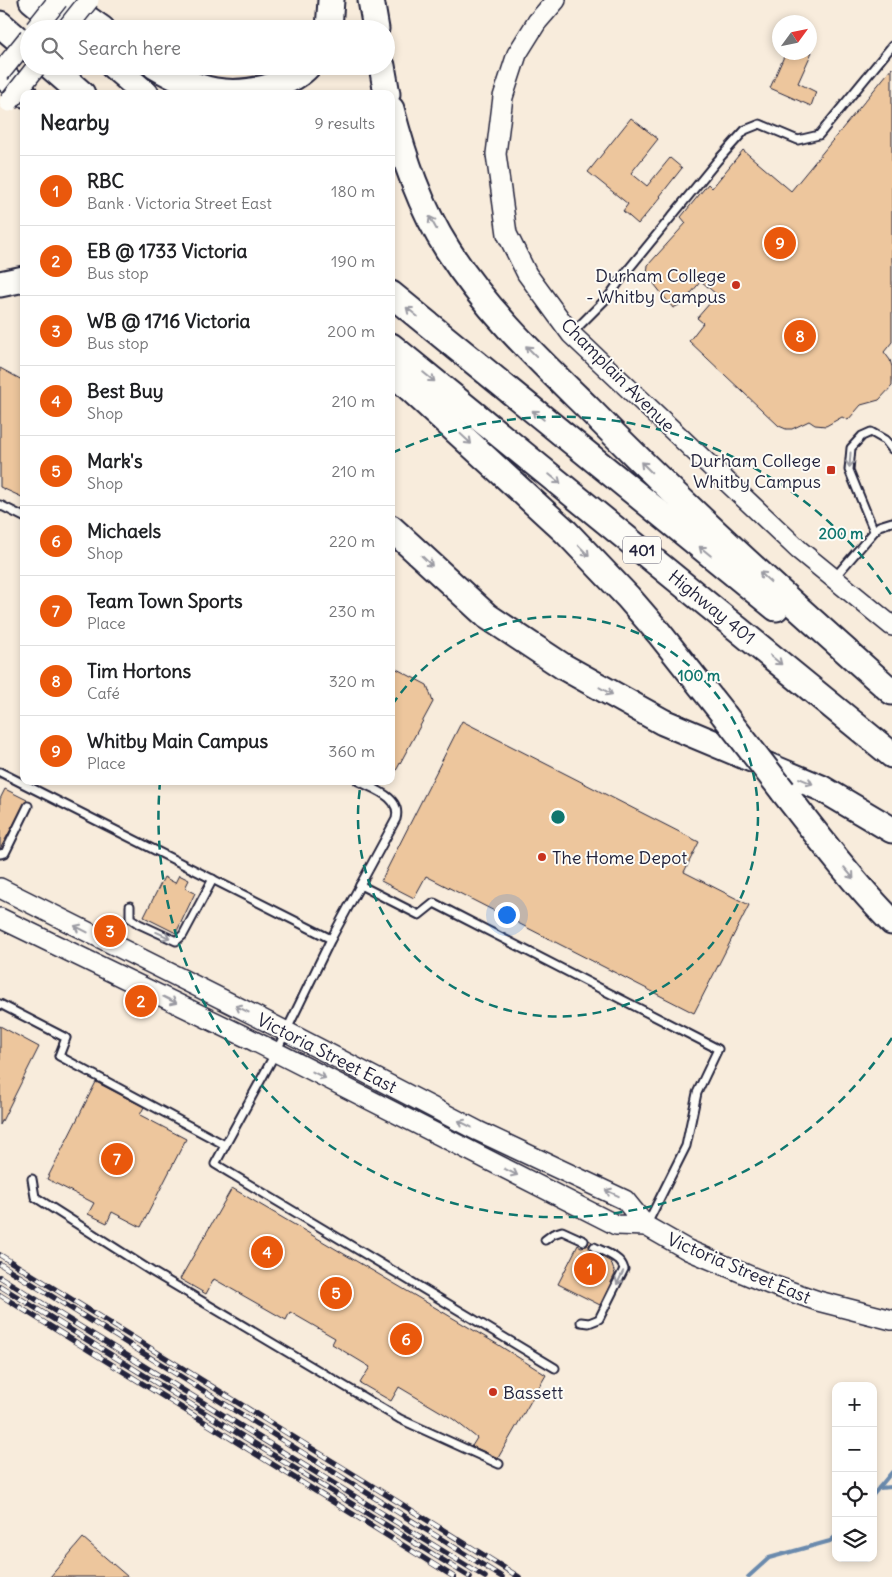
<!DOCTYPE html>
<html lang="en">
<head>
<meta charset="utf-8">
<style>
  :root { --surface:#fff; --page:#f6f6f6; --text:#202124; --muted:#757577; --line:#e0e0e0; --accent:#ea580c }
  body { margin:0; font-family:Delius,sans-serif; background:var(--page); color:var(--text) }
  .controls { position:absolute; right:15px; bottom:15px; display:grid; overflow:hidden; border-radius:10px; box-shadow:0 2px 8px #0003 }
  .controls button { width:45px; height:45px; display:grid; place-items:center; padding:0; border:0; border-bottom:1px solid var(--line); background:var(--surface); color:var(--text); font:25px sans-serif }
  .compass { position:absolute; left:772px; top:15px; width:45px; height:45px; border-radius:50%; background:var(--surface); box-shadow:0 2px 8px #0003; rotate:57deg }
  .you { position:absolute; left:506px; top:914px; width:18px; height:18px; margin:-12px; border:4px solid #fff; border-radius:50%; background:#1a73e8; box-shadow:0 0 0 8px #1a73e833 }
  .badge { display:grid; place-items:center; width:32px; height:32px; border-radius:50%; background:var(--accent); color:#fff; font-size:16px; font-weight:700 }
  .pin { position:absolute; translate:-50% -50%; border:2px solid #fff; box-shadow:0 1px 5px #0006 }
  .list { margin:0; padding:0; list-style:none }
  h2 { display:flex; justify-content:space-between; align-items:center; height:65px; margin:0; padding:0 20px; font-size:21px }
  h2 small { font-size:16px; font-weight:400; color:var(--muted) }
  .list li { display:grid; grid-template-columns:32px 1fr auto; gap:15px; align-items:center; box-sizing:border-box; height:70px; padding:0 20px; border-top:1px solid var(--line) }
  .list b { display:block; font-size:19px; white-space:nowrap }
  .list p { margin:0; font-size:16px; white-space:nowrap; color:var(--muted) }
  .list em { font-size:16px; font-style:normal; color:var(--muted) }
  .icon { flex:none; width:28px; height:28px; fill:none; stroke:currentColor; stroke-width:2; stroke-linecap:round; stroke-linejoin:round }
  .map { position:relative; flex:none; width:892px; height:1577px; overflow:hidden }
  .search { position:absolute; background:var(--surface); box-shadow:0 2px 8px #0003; left:20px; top:20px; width:375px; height:55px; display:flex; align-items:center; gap:12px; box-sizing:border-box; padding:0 18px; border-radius:28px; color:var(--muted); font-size:19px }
  .panel { position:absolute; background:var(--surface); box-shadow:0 2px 8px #0003; left:20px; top:90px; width:375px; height:695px; border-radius:10px }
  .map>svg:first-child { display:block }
</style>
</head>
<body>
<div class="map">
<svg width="892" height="1577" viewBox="0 0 892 1577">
  <rect width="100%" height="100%" fill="#f8ecdc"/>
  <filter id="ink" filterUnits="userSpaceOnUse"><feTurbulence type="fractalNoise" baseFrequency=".02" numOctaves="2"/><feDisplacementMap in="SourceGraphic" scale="10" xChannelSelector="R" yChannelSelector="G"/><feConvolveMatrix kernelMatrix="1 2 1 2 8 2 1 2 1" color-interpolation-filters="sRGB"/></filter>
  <g filter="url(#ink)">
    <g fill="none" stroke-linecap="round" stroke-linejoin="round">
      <g stroke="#6b8aad" stroke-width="4">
        <polyline points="879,1488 892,1487"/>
        <polyline points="873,1495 892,1472"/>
        <polyline points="748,1577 769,1558 830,1541 836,1536"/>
      </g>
    </g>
    <g fill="#edc69d" stroke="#22223b">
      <polygon points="786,52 812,52 798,83 816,92 811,106 770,88"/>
      <polygon points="892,68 892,342 884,352 890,360 892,367 892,386 879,400 861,405 848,420 842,417 826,426 815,425 809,421 792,429 786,429 779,426 689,341 703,323 697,318 717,295 701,281 683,303 673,308 647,275 648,265 686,223 681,217 708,184 712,188 743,150 791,191"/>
      <polygon points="631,118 658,139 631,173 647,186 670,158 682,168 660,196 661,197 638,224 623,211 628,204 588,172"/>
      <polygon points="0,368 24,381 24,498 0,487"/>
      <polygon points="391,666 427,685 433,702 391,780"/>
      <polygon points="462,721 699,842 684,872 749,905 694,1013 426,876 414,898 381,881"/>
      <polygon points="5,789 27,800 0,849 0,799"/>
      <polygon points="179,875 189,880 185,888 195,893 176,933 144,917 164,877 175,883"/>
      <polygon points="0,1026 39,1047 0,1125"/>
      <polygon points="96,1082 144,1107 140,1115 186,1139 141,1227 112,1212 107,1223 88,1214 94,1203 47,1179"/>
      <polygon points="232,1188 497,1344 546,1375 498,1458 472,1446 477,1438 453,1419 399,1387 391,1401 360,1383 370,1367 332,1344 335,1338 290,1312 286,1320 214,1279 206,1294 180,1279"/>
      <polygon points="589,1240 592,1242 589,1245 590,1250 611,1262 615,1274 600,1305 558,1284 578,1245 581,1247 587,1246"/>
      <polygon points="83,1538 128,1577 50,1577"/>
    </g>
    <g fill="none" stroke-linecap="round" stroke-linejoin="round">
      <g stroke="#22223b" stroke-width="11">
        <g id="lane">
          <polyline points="571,334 609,296 627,271 717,161 745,130 760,124 798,140 819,135 892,46"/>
          <polyline points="0,505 24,517"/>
          <polyline points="874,531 849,470 851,448 862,436 871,432 885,440 892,449"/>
          <polyline points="834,578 879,526 892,522"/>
          <polyline points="0,772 331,939 276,1052 215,1164 555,1368"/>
          <polyline points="0,854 5,853 28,806"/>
          <polyline points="360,885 419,915 434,903 718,1049 697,1093 686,1146 647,1224"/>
          <polyline points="130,906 130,918 139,924 176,941 183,935 213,879"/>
          <path d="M331,939L396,819C402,797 373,789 358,781"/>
          <polyline points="0,1004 66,1038 59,1056 225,1145"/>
          <polyline points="32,1179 35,1197 151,1271 400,1419 499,1464"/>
          <polyline points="545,1240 553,1234 562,1231 584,1241"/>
          <path d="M581,1322L589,1323L599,1319L624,1269C621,1257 604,1252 594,1247"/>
        </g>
      </g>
      <g stroke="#22223b" stroke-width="22">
        <g id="secondary">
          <polyline points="556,0 537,22 517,54 503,97 496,154 507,234 527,274 571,334 799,550 892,626"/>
          <polyline points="0,888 258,1017 478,1131 625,1200 646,1226 688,1250 769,1284 818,1301 892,1320"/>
          <polyline points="0,918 248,1038 616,1225 646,1226"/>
        </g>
      </g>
      <g stroke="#22223b" stroke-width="29">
        <g id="highway">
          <polyline points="32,0 67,29"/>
          <polyline points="61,0 102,29"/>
          <polyline points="371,0 376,29"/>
          <polyline points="0,24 29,49"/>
          <polyline points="329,29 331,0"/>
          <polyline points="50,66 82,94"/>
          <polyline points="113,66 146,94"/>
          <path d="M155,66C197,91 231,101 278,84C288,81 301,74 308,66"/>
          <polyline points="382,66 387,94"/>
          <polyline points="0,73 24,94"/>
          <path d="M391,109C404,158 420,207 448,250C486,310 538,359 588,408C685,507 788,600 892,692"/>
          <polyline points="0,284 24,279"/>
          <polyline points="391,294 776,608"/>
          <polyline points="391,346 892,755"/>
          <polyline points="391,371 566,532 628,597 659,633 724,715"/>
          <polyline points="391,528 487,616 564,667 663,722 821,788 892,830"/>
          <path d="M783,791C818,836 852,881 892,922"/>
        </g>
      </g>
      <use href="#lane" stroke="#fdfcf7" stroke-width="7"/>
      <use href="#secondary" stroke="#fdfcf7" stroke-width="19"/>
      <use href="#highway" stroke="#fdfcf7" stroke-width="25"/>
      <g stroke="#22223b" stroke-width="5.5">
        <g id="rail">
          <polyline points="0,1255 519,1577"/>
          <polyline points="0,1264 502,1577"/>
          <polyline points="0,1277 485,1577"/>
          <polyline points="0,1286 470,1577"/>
          <polyline points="0,1295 454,1577"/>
        </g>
      </g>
      <use href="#rail" stroke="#fdfcf7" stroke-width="4" stroke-dasharray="11" stroke-linecap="butt"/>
      <g stroke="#22223b" stroke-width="22" stroke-linecap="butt">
        <g id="secondary-bridge">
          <polyline points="35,29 58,0"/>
          <polyline points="66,29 89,0"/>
          <polyline points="0,73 29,37"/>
          <polyline points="9,102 37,66"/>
        </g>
      </g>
      <g stroke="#22223b" stroke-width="29" stroke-linecap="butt">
        <polyline id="highway-bridge" points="724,715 783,791"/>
      </g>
      <use href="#secondary-bridge" stroke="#fdfcf7" stroke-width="19"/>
      <use href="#highway-bridge" stroke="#fdfcf7" stroke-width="25"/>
    </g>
    <defs><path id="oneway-shaft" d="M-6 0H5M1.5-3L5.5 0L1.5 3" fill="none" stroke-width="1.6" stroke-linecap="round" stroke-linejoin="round" transform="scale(1.25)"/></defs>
    <g stroke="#9a9aa2">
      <use href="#oneway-shaft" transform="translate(433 223) rotate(-119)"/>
      <use href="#oneway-shaft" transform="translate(412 312) rotate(-141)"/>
      <use href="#oneway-shaft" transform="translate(531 351) rotate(-135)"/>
      <use href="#oneway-shaft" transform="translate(429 377) rotate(39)"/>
      <use href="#oneway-shaft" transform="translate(538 415) rotate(-141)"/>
      <use href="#oneway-shaft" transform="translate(466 439) rotate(43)"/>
      <use href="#oneway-shaft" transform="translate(850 460) rotate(94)"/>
      <use href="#oneway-shaft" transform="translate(646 467) rotate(-135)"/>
      <use href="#oneway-shaft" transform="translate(555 479) rotate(39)"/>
      <use href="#oneway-shaft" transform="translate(584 551) rotate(46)"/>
      <use href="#oneway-shaft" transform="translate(705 551) rotate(-141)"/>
      <use href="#oneway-shaft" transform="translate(427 561) rotate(44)"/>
      <use href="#oneway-shaft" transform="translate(765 577) rotate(-137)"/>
      <use href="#oneway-shaft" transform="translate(776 660) rotate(39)"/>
      <use href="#oneway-shaft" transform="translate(606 691) rotate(29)"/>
      <use href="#oneway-shaft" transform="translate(806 781) rotate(23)"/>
      <use href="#oneway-shaft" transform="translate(849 873) rotate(50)"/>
      <use href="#oneway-shaft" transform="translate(81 929) rotate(-153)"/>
      <use href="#oneway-shaft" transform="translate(163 935) rotate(24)"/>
      <use href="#oneway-shaft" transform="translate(170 1000) rotate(26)"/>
      <use href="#oneway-shaft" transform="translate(242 1009) rotate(-153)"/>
      <use href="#oneway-shaft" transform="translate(319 1075) rotate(27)"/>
      <use href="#oneway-shaft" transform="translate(465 1124) rotate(-153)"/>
      <use href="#oneway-shaft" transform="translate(511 1172) rotate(27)"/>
      <use href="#oneway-shaft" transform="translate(612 1193) rotate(-155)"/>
      <use href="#oneway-shaft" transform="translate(620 1278) rotate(115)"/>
    </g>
  </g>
  <g fill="none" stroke="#0f766e" stroke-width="2.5" stroke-dasharray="9 6">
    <path d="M392 705A200 200 0 1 1 361 782"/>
    <path d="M892 1038A400 400 0 0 1 160 782M392 453A400 400 0 0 1 892 596"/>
  </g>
  <g fill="#c8321e" stroke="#fdfcf7" stroke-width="2">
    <circle cx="736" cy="285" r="5"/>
    <rect x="826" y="465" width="10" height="10" rx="2.5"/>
    <circle cx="542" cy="857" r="5"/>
    <circle cx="493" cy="1392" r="5"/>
  </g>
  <g text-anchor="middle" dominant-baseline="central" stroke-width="4" stroke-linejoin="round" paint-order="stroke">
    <rect fill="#fdfcf7" stroke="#646373" stroke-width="1" x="623" y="536.5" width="38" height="27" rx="4"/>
    <g font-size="16" font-weight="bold" fill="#22223b">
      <text x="642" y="550">401</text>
    </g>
    <g font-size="18" fill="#22223b" stroke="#fdfcf7" text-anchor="end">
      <text x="726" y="275">Durham College<tspan x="726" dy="21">- Whitby Campus</tspan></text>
      <text x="821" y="460">Durham College<tspan x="821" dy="21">Whitby Campus</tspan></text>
      <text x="552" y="857" text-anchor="start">The Home Depot</text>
      <text x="503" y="1392" text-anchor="start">Bassett</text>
    </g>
    <g font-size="18" fill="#22223b" stroke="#fdfcf7">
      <text transform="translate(618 375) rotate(45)">Champlain Avenue</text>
      <text transform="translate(712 607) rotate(39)">Highway 401</text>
      <text transform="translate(327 1053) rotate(27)">Victoria Street East</text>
      <text transform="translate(739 1268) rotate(23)">Victoria Street East</text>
    </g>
  </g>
  <circle cx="558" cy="817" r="8" fill="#0f766e" stroke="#fdfcf7" stroke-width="2.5"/>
  <g font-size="15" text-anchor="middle" font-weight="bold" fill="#0f766e" stroke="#fdfcf7" stroke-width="4" stroke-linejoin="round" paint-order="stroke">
    <text x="841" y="539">200 m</text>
    <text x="699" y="681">100 m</text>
  </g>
</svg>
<div class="controls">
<button>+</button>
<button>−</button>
<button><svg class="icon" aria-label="locate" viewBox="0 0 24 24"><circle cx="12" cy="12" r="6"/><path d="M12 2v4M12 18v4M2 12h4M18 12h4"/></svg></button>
<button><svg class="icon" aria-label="layers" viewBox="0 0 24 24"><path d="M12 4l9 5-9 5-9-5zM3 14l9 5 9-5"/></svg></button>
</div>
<svg class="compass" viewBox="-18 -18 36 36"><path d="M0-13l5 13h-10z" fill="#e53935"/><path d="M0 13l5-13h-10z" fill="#757577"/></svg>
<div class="you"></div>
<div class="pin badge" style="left:590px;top:1269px">1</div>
<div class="pin badge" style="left:141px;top:1001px">2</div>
<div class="pin badge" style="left:110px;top:931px">3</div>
<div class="pin badge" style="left:267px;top:1252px">4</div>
<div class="pin badge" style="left:336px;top:1293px">5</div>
<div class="pin badge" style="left:406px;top:1339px">6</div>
<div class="pin badge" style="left:117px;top:1159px">7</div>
<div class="pin badge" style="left:800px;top:336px">8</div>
<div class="pin badge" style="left:780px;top:243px">9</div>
<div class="search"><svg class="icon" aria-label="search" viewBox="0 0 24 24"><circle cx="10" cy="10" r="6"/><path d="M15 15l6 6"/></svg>Search here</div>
<section class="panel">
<h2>Nearby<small>9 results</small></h2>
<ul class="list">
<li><span class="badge">1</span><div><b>RBC</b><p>Bank · Victoria Street East</p></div><em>180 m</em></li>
<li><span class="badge">2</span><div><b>EB @ 1733 Victoria</b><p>Bus stop</p></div><em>190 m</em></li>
<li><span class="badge">3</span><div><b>WB @ 1716 Victoria</b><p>Bus stop</p></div><em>200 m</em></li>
<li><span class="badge">4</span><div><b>Best Buy</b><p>Shop</p></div><em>210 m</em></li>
<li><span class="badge">5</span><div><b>Mark's</b><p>Shop</p></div><em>210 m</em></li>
<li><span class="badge">6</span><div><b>Michaels</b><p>Shop</p></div><em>220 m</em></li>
<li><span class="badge">7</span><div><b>Team Town Sports</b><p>Place</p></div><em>230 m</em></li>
<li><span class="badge">8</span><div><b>Tim Hortons</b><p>Café</p></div><em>320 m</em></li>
<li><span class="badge">9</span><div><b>Whitby Main Campus</b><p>Place</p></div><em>360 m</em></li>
</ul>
</section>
</div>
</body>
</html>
